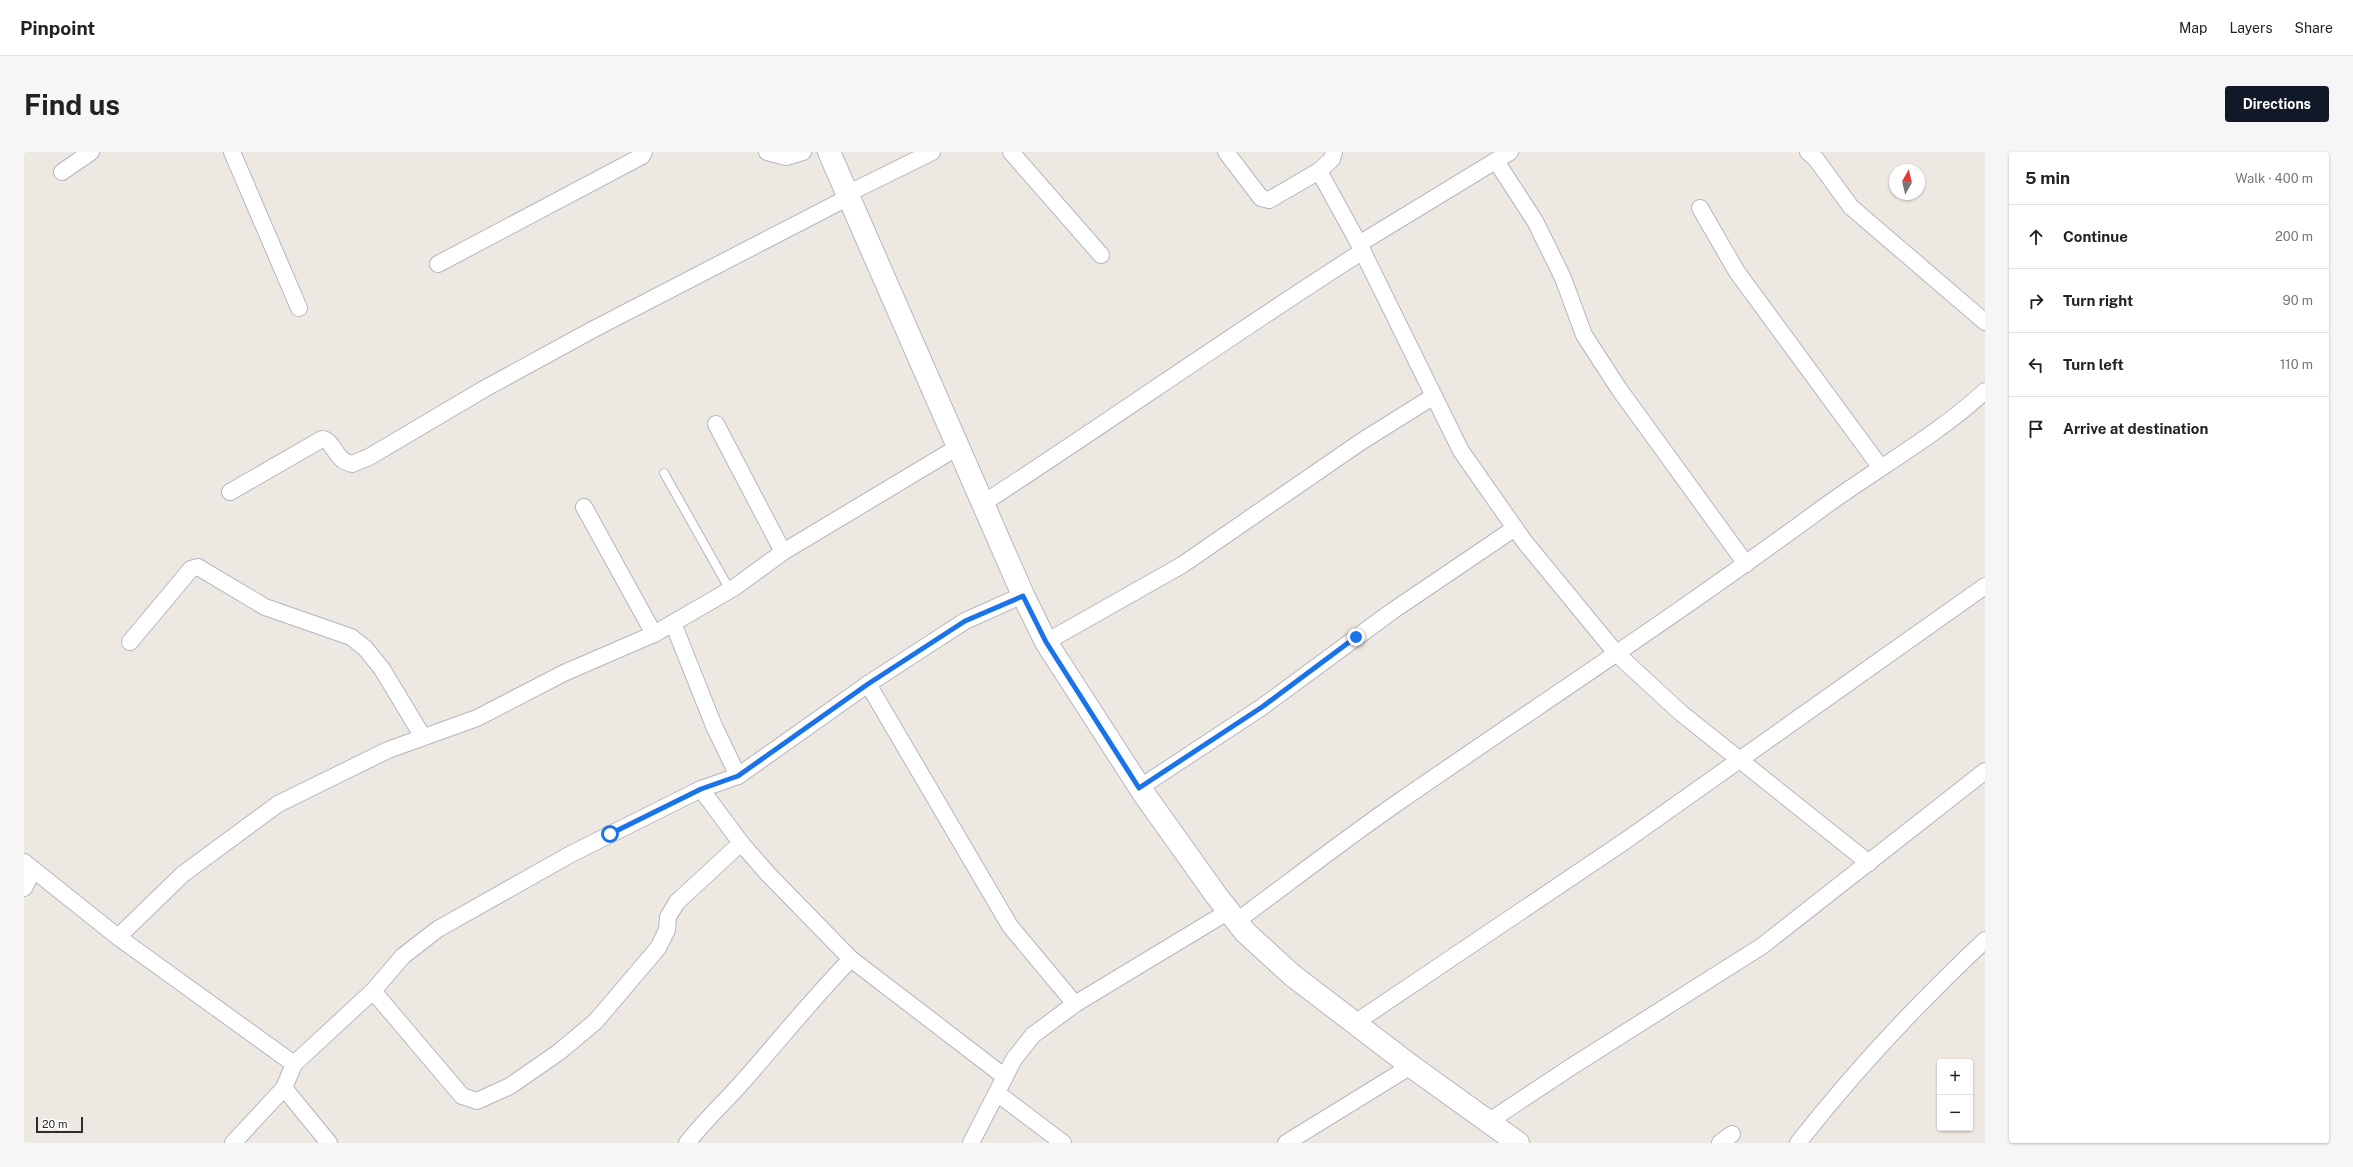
<!DOCTYPE html>
<html lang="en">
<head>
<meta charset="utf-8">
<style>
  :root { --surface:#fff; --page:#f6f6f6; --text:#222; --muted:#767676; --line:#e0e0e0; --accent:#111827 }
  body { margin:0; font-family:"Public Sans",sans-serif; background:var(--page); color:var(--text) }
  .controls { position:absolute; right:12px; bottom:12px; display:grid; overflow:hidden; border-radius:4px; box-shadow:0 1px 3px #0004 }
  .controls button { width:36px; height:36px; display:grid; place-items:center; padding:0; border:0; border-bottom:1px solid var(--line); background:var(--surface); color:var(--text); font:20px sans-serif }
  .compass { position:absolute; left:1865px; top:12px; width:36px; height:36px; border-radius:50%; background:var(--surface); box-shadow:0 1px 3px #0004; rotate:8deg }
  .scale { position:absolute; left:12px; bottom:10px; width:47px; box-sizing:border-box; padding-left:4px; border:2px solid #2d2d2d; border-top:0; font-size:11px; line-height:14px; white-space:nowrap; color:#2d2d2d; -webkit-text-stroke:3px #fff; paint-order:stroke }
  .stop { position:absolute; width:12px; height:12px; margin:-9px; border:3px solid #1a73e8; border-radius:50%; background:#fff }
  .stop.end { background:#1a73e8; border-color:#fff; box-shadow:0 1px 4px #0008 }
  .list { margin:0; padding:0; list-style:none }
  h2 { display:flex; justify-content:space-between; align-items:center; height:52px; margin:0; padding:0 16px; font-size:17px }
  h2 small { font-size:13px; font-weight:400; color:var(--muted) }
  .list li { display:grid; grid-template-columns:26px 1fr auto; gap:12px; align-items:center; box-sizing:border-box; height:64px; padding:0 16px; border-top:1px solid var(--line) }
  .list b { display:block; font-size:15px; white-space:nowrap }
  .list em { font-size:13px; font-style:normal; color:var(--muted) }
  .icon { flex:none; width:22px; height:22px; fill:none; stroke:currentColor; stroke-width:2; stroke-linecap:round; stroke-linejoin:round }
  .map { position:relative; flex:none; width:1961px; height:991px; overflow:hidden; border-radius:4px }
  header { display:flex; align-items:center; gap:24px; box-sizing:border-box; height:56px; padding:0 20px; background:var(--surface); border-bottom:1px solid var(--line) }
  header strong { font-size:19px }
  nav { display:flex; gap:22px; margin-inline-start:auto; font-size:14px }
  .intro { display:flex; align-items:center; justify-content:space-between; box-sizing:border-box; height:96px; padding:0 24px }
  h1 { margin:0; font-size:28px }
  .button { padding:10px 18px; border-radius:4px; background:var(--accent); color:#fff; font-size:14px; font-weight:700 }
  main { display:flex; gap:24px; padding:0 24px }
  aside { flex:1; background:var(--surface); border-radius:4px; box-shadow:0 1px 3px #0004 }
  .map>svg:first-child { display:block }
</style>
</head>
<body>
<header>
<strong>Pinpoint</strong>
<nav><a>Map</a><a>Layers</a><a>Share</a></nav>
</header>
<div class="intro"><h1>Find us</h1><a class="button">Directions</a></div>
<main>
<div class="map">
<svg width="1961" height="991" viewBox="0 0 1961 991">
  <rect width="100%" height="100%" fill="#ede8e1"/>
  <g fill="none" stroke-linecap="round" stroke-linejoin="round">
    <g stroke="#b4b6bf" stroke-width="10">
      <polyline id="lane" points="640,321 706,438"/>
    </g>
    <g stroke="#b4b6bf" stroke-width="18">
      <g id="street">
        <polyline points="208,0 275,156"/>
        <polyline points="743,0 762,5 779,0"/>
        <polyline points="987,0 1077,103"/>
        <polyline points="1202,0 1237,46 1245,48 1295,19"/>
        <polyline points="1310,0 1308,7 1295,19 1335,92 1437,299 1500,389 1592,501 1657,561 1845,711"/>
        <polyline points="1784,0 1792,7 1827,55 1961,170"/>
        <polyline points="1472,9 1511,69 1539,126 1560,183 1595,237 1722,412"/>
        <polyline points="38,20 67,0"/>
        <polyline points="823,42 908,0"/>
        <polyline points="1676,56 1713,120 1857,316"/>
        <polyline points="1335,92 1486,0"/>
        <polyline points="414,112 618,4 620,0"/>
        <polyline points="692,272 759,400"/>
        <path d="M206,340L298,287C307,287 311,303 319,308C321,310 325,311 328,312L345,305L460,237L568,178L825,45"/>
        <path d="M958,352C1086,269 1210,181 1339,99"/>
        <polyline points="560,355 630,482"/>
        <polyline points="649,471 690,574 714,624"/>
        <polyline points="106,490 167,417 174,415 241,455 327,485 341,496 358,517 399,585"/>
        <polyline points="1022,490 1158,413 1338,289 1410,244"/>
        <polyline points="844,532 986,774 1051,852"/>
        <polyline points="1115,636 1238,555 1367,460 1491,376"/>
        <polyline points="677,637 717,691 744,722 827,807 981,925"/>
        <polyline points="0,710 94,785 270,912"/>
        <polyline points="0,736 9,719"/>
        <path d="M1213,769C1267,729 1321,687 1376,649C1515,553 1657,460 1793,360C1848,319 1910,286 1961,239"/>
        <polyline points="94,785 159,722 254,652 364,598 453,566 540,521 630,482 711,435 759,400 934,295"/>
        <polyline points="349,839 438,944 453,949 486,934 535,900 572,869 634,796 643,778 644,765 653,750 717,691"/>
        <polyline points="1331,871 1601,689 1961,434"/>
        <polyline points="260,936 305,991"/>
        <polyline points="973,941 1039,991"/>
        <polyline points="1464,970 1547,915 1738,794 1961,619"/>
        <polyline points="209,991 260,936 270,912 349,839 379,804 414,777 547,702 677,637 714,624 844,532 941,469 999,443"/>
        <path d="M663,991C681,968 703,948 722,926C757,886 790,845 827,807"/>
        <polyline points="947,991 990,907 1009,883 1051,852 1205,759"/>
        <polyline points="1262,991 1387,914"/>
        <polyline points="1696,991 1708,982"/>
        <path d="M1774,991C1831,918 1894,851 1961,788"/>
      </g>
    </g>
    <g stroke="#b4b6bf" stroke-width="24">
      <polyline id="secondary" points="805,0 999,443 1022,490 1120,642 1192,743 1221,780 1268,823 1387,914 1494,991"/>
    </g>
    <use href="#lane" stroke="#fff" stroke-width="8"/>
    <use href="#street" stroke="#fff" stroke-width="16"/>
    <use href="#secondary" stroke="#fff" stroke-width="22"/>
  </g>
  <g fill="none" stroke-linecap="round" stroke-linejoin="round">
    <polyline stroke="#1a73e8" stroke-width="5" points="586,682 677,637 714,624 844,532 941,469 999,444 1022,490 1115,636 1238,555 1332,485"/>
  </g>
</svg>
<div class="controls">
<button>+</button>
<button>−</button>
</div>
<svg class="compass" viewBox="-18 -18 36 36"><path d="M0-13l5 13h-10z" fill="#e53935"/><path d="M0 13l5-13h-10z" fill="#767676"/></svg>
<div class="scale">20 m</div>
<div class="stop" style="left:586px;top:682px"></div>
<div class="stop end" style="left:1332px;top:485px"></div>
</div>
<aside>
<h2>5 min<small>Walk · 400 m</small></h2>
<ul class="list">
<li><svg class="icon" aria-label="ahead" viewBox="0 0 24 24"><path d="M12 20V5M6 11l6-6 6 6"/></svg><div><b>Continue</b></div><em>200 m</em></li>
<li><svg class="icon" aria-label="right" viewBox="0 0 24 24"><path d="M7 20v-9h11M14 6l5 5-5 5"/></svg><div><b>Turn right</b></div><em>90 m</em></li>
<li><svg class="icon" aria-label="left" viewBox="0 0 24 24"><path d="M17 20v-9H6M10 6l-5 5 5 5"/></svg><div><b>Turn left</b></div><em>110 m</em></li>
<li><svg class="icon" aria-label="arrive" viewBox="0 0 24 24"><path d="M6 21V4h12l-3 4 3 4H6"/></svg><div><b>Arrive at destination</b></div></li>
</ul>
</aside>
</main>
</body>
</html>
